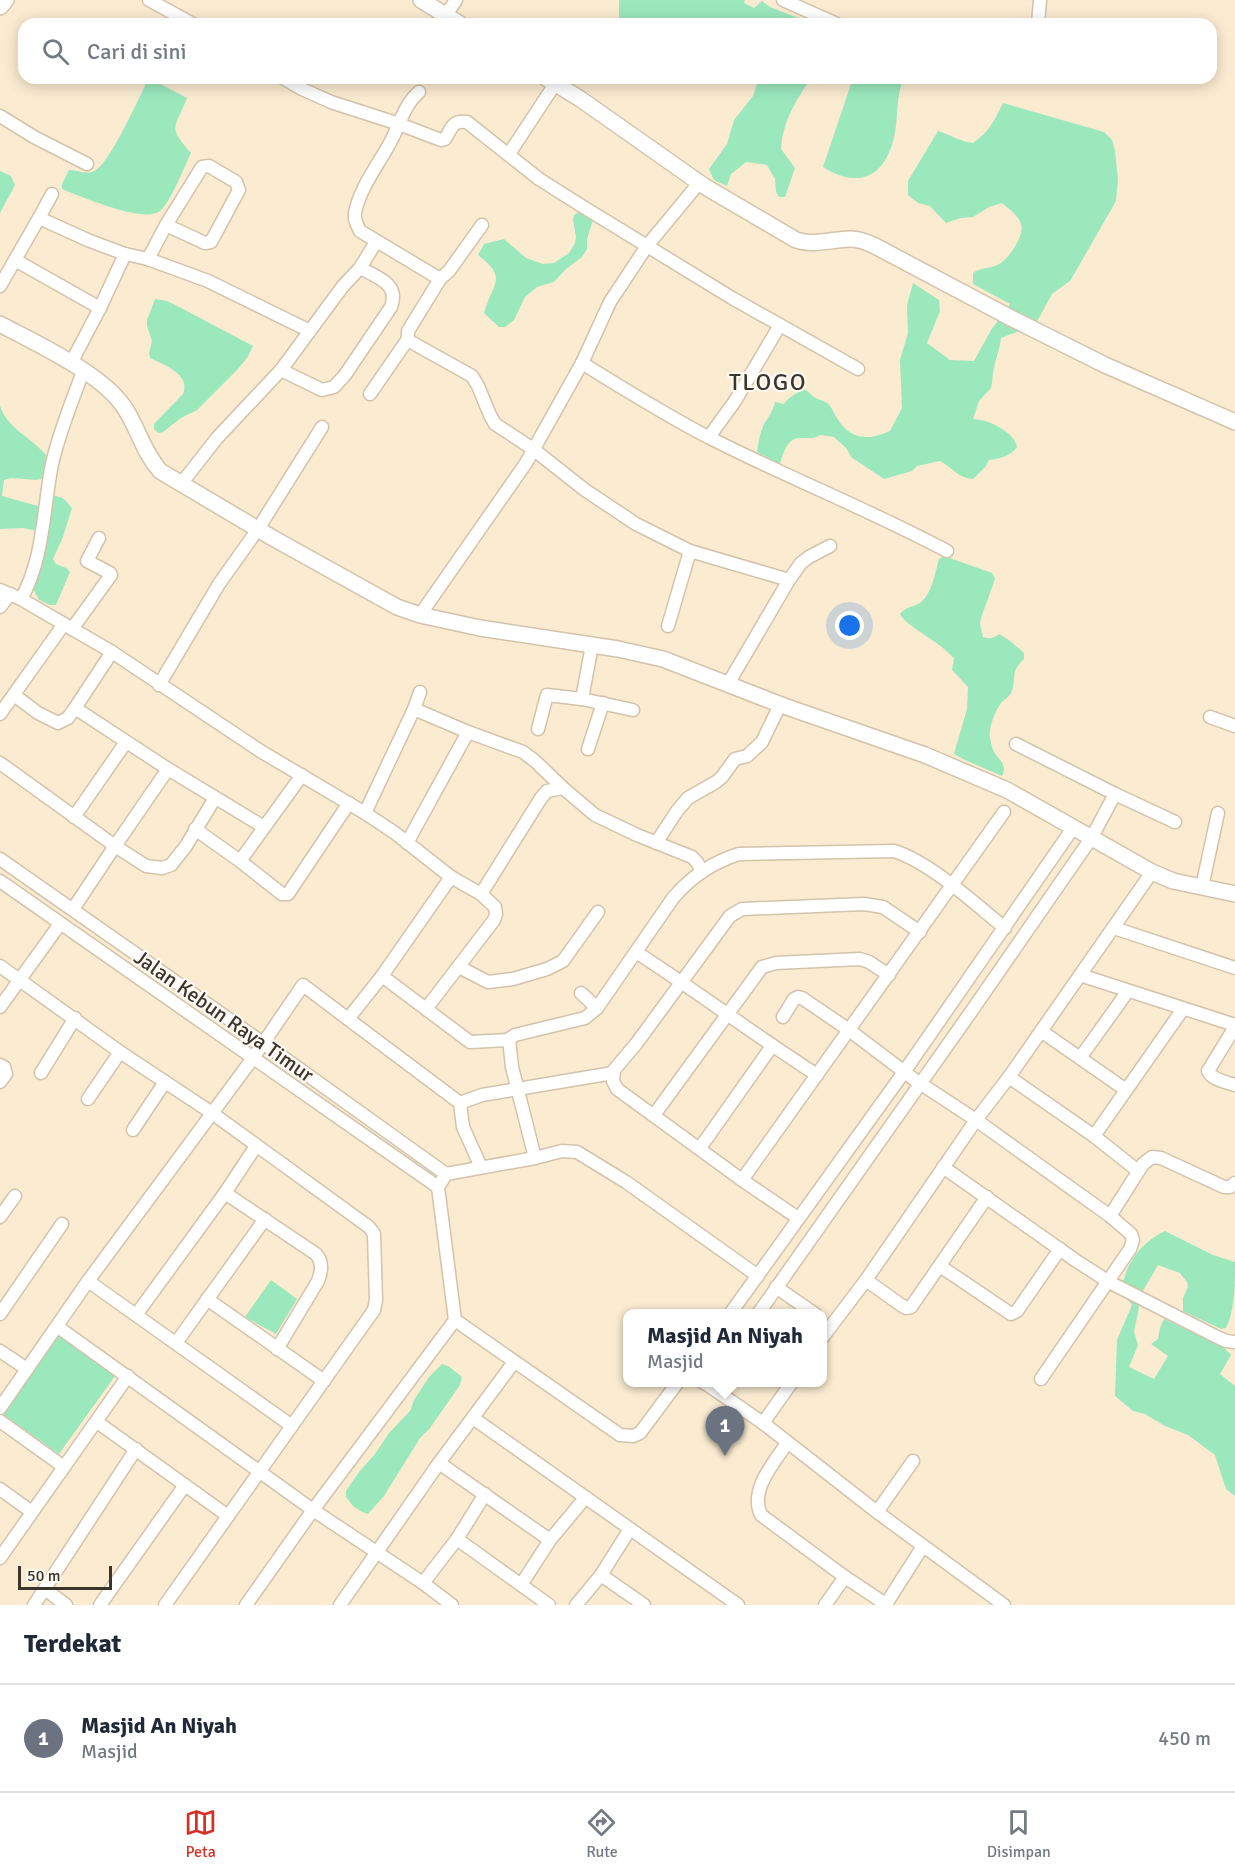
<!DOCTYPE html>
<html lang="id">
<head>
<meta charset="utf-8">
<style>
  :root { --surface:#fff; --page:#f6f6f7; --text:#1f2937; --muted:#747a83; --line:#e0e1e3; --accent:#d93025 }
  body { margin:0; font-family:Signika,sans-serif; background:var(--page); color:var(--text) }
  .scale { position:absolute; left:18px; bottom:15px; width:94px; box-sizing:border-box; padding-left:6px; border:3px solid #3b352b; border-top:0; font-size:16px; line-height:21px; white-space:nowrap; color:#3b352b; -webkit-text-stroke:4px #fdfaf4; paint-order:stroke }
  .you { position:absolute; left:850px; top:626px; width:21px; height:21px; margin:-15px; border:4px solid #fff; border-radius:50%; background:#1a73e8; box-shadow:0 0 0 9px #1a73e833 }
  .badge { display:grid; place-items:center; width:39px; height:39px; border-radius:50%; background:var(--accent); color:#fff; font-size:20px; font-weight:700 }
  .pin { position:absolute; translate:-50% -50px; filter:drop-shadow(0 2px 3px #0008) }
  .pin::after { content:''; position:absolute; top:32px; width:21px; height:18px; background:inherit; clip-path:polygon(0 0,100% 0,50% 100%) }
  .popup { position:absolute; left:623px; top:1309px; width:204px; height:78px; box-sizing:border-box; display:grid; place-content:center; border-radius:12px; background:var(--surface); filter:drop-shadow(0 2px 4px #0005); font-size:20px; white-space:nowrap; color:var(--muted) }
  .popup b { font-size:22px; color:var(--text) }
  .popup::after { content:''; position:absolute; left:50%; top:100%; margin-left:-12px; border:12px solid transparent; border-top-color:var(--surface) }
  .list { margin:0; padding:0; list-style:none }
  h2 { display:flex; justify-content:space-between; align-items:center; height:78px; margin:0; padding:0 24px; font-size:26px }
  h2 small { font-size:20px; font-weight:400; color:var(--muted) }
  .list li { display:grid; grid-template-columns:39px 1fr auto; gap:18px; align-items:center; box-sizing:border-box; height:108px; padding:0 24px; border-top:2px solid var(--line) }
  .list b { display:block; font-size:22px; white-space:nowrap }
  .list p { margin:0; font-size:20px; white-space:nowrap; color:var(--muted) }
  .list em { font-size:20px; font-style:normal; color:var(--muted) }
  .icon { flex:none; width:33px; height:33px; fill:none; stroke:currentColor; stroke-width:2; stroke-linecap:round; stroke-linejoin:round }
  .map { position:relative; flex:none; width:1235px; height:1605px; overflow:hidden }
  .search { position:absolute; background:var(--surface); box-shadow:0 3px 15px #0003; left:18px; right:18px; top:18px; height:66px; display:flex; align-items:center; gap:15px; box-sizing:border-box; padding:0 21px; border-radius:18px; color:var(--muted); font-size:22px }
  .sheet { height:186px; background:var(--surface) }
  nav { display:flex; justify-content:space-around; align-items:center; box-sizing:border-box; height:84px; border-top:2px solid var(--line); background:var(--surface); font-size:16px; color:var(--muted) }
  nav a { display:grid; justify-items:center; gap:3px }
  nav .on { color:var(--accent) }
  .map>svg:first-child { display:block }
</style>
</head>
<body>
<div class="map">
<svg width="1235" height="1605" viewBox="0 0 1235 1605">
  <rect width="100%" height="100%" fill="#faebd1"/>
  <g fill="#9be8bd">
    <polygon points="619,0 745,0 744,3 754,8 762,1 770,7 814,24 624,24 619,19"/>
    <path d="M149,78L187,98C176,128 166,125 191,153C184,167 171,202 160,211C144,224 80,196 62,189V184L69,170C76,170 85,174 92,172C108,169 140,95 149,78Z"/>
    <path d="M759,78H811C796,101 783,120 781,149L795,168L785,197H779L776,192L775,179L767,165L746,162L731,174L727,186L714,180L709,169L727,144L734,120L753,96Z"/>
    <path d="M853,78H904C895,97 899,117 894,137C885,178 857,189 823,167Z"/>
    <path d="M1003,103L1104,132L1112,140L1115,151L1118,179L1116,201L1073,276L1070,281L1052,294L1035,325L1001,338C1000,349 996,357 994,368C992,374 993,381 991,388L979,401L973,419C979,420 983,420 988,422C999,426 1015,435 1017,447C1011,456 999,459 989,460L986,466L973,479C960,479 951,467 940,461L917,466L912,471L884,479L851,457L847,449L834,437L821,435C813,439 809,438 801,438C787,437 783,454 780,464L757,452C758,443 760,433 764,424C769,416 773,411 775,402L784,404L788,399L803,389C809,391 810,394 814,397C818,400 823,400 827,403C831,405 834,414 837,418C850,440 868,441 890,431L902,408L900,360L908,333L907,305L913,283L939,300L940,311L927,343L950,360L974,361L991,330L1010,304L973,284V273C981,267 991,269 999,264C1009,259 1025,235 1021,224C1019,216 1009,209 1002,203L989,207L973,217L961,218L946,223L930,206L918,203L908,195V181L938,131C951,135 961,142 973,143C990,131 994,121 1003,103Z"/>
    <polygon points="0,171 11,176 15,185 0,213"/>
    <path d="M579,212L587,215L593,220L587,239V249L582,257L566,269L554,282L537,287L525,297L514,320L505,327H499L484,313C492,283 509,279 478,255L484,244L504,239L526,258L543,264L554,263L569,253L575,243L576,237L573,220L574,215Z"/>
    <path d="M155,299L167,301L183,309L253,346L247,358L237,370L197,410L181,418L163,432L158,433L154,429V424L183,394C191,374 164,365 150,358L149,353L152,341L147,326V320Z"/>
    <path d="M0,406C7,428 32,438 46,455L45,478C32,483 17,475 4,480L2,496L38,506L44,503L52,495L63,498L72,508L63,537L53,559L56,564L66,568L70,572L56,605H50L39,600L33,589L37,531L23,528L0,529Z"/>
    <path d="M944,556L992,573L995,579L981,618L980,624L983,637C989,639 993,639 999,634L1009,640L1024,653V659C1009,672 1017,681 1011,693C1009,697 1004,700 1001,703C995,711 988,729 990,738C991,743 992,748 994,752C999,760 1008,765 1002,776L965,760L954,754L967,709L968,687L952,670L954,658C948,653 942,646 935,642C927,636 903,622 900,614C905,607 913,607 920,603C932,594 935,573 939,559Z"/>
    <path d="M1165,1231L1213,1255L1235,1262C1235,1284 1235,1310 1226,1328L1221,1329L1183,1311V1298L1188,1287L1187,1282L1180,1273L1158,1265L1137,1301L1139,1307L1134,1332L1138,1345L1129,1367L1154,1379L1168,1356L1151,1344L1158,1339L1160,1328L1164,1319L1223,1347L1231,1355L1220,1374L1235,1386V1496L1226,1489L1215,1455L1188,1435L1165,1426L1145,1414L1133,1411L1115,1396L1117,1340L1132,1305L1121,1291C1126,1263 1139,1244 1165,1231Z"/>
    <polygon points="271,1280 297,1299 276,1334 245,1317"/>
    <polygon points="55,1332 115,1376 59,1454 0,1412"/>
    <polygon points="442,1364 448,1366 462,1377 460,1385 430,1428 420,1438 384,1496 368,1514 362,1512 353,1506 346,1497 346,1491 359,1472 375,1454 389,1433 410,1411 414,1400 429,1377"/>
  </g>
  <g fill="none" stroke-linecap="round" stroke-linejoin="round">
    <g stroke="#d2c3ab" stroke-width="15">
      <g id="minor">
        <polyline points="149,0 193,24"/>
        <polyline points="783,0 837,24"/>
        <polyline points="446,15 456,0"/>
        <polyline points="1038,24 1040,0"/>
        <path d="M283,78L302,89L331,102L399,124L441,140L445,139C452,128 452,120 467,122L539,179L585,208L732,298L858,369"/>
        <path d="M419,92C404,105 400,124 391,141C379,164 360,187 355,213C354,220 357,225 360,231L440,279L408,331V339L411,342L472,376L478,386L490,415L495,424L533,449L585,490L636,524L690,551L789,580"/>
        <polyline points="0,116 34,137 87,164"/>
        <polyline points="509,154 555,84"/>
        <polyline points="39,218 52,194"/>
        <polyline points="148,259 166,225 202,167 209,166 236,182 239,190 211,242 205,243 166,225"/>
        <polyline points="15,260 100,308"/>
        <polyline points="360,268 376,242"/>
        <polyline points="440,279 449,271 482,225"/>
        <polyline points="0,286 39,218 90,241 125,254 148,259 208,281 310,331"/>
        <polyline points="71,363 100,308 125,254"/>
        <path d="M582,363C624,389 667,416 712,439C789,478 870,510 947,551"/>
        <polyline points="370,394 408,339"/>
        <polyline points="709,437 735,401 780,325"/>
        <path d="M181,484L217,438L281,370L343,286L360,268C377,277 400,284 391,307L345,375L334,387L322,390L281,370"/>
        <polyline points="0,590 21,599 112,652 262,752 365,813 395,833 451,877 481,894 495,907 496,914 494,920 426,1009"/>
        <path d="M21,599C44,559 43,509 52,464C59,432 72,402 83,371"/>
        <polyline points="0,607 10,594"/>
        <polyline points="420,615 526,463 582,363 610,302 647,246 699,183"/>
        <polyline points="668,626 690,551"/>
        <polyline points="72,629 111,575 110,573 87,561 99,538"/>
        <polyline points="112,652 75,708 168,769 264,827"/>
        <polyline points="728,684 789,580 801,563 809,557 830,546"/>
        <polyline points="159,685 219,584 258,529 322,427"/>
        <polyline points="14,695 38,713 58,723 68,718 75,708"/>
        <polyline points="582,699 592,645"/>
        <polyline points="414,709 420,692"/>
        <polyline points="0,714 64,624"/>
        <polyline points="1210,717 1235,726"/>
        <polyline points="538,729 547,695 582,699 633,710"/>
        <polyline points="1016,744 1115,794"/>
        <polyline points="588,749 603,703"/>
        <polyline points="0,763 115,846 73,909"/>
        <polyline points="168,769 115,846 146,866 162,868 171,865 186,846 215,798"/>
        <polyline points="365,813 414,709 468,732 523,752 535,761 563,788 595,815 637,835 692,857 697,862 702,872"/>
        <polyline points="74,817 126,742"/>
        <polyline points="195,829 240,861 282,894 288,894 349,803"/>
        <polyline points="407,843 468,732"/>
        <polyline points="656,843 677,811 688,798 716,782 722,777 735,759 747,756 762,742 780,705"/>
        <polyline points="0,859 263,1043 446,1174"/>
        <polyline points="240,861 302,775"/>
        <polyline points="451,877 382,976 348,1019 460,1103 463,1127 481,1167"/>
        <polyline points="0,881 438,1187"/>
        <polyline points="1202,887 1218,813"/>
        <polyline points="481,894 541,798 547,791 563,788"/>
        <polyline points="1114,928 1235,968"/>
        <path d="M636,952C698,992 756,1036 817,1075"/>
        <polyline points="0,966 120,1052 212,1113 369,1227 374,1234 376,1300 374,1310 165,1605"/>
        <polyline points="459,967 488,982 513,979 547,969 563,961 598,912"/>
        <polyline points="1080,975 1235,1025"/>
        <polyline points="382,976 470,1042 508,1040"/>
        <polyline points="581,993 597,1008"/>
        <polyline points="0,1007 60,924"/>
        <polyline points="783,1017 794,999 798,997 802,998 849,1030 915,1080 976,1120 1110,1216 1131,1234 1133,1240 1130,1249 1041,1379"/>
        <path d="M1235,1027L1208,1071C1212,1080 1226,1082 1235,1085"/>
        <polyline points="1041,1031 1080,1058"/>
        <polyline points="0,1065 4,1067 6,1074 0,1082"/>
        <polyline points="41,1073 75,1018"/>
        <polyline points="1009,1077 1094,1136 1138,1171"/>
        <polyline points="1126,1090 1080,1058 1128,991"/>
        <polyline points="88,1099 120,1052"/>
        <polyline points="460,1103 482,1095 613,1073"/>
        <polyline points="654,1115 762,967 776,963 860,959 869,962 889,975"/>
        <polyline points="133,1130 165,1082"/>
        <polyline points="1094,1136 1183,1009"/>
        <polyline points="700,1148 772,1046"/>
        <path d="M535,1158L512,1067L509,1039L515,1035L585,1018L597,1008L673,898C690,878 713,862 739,854L894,851C930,862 975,904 1005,928"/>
        <polyline points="943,1167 1075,1260 1109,1282 1215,1336 1226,1341 1235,1342"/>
        <polyline points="742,1180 1004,812"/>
        <path d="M225,1193L316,1254C323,1262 322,1271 318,1281L277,1349"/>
        <polyline points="1110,1216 1143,1164 1152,1157 1161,1158 1224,1187 1230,1187 1235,1183"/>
        <polyline points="0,1217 15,1196"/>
        <polyline points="798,1218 742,1180 617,1089 613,1081 614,1070 636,1044 730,916 742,909 864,904 883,907 920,932"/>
        <polyline points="940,1266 1011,1314 1017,1311 1060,1249"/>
        <polyline points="866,1280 901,1305 906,1308 911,1307 987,1197"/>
        <polyline points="88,1281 292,1426"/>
        <polyline points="776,1287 815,1314"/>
        <polyline points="207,1299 324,1381"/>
        <polyline points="0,1314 62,1224"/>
        <polyline points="730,1314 904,1072 1073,828"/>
        <polyline points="758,1314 973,1009 1092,837 1115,794 1175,822"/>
        <polyline points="136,1315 225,1193 256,1146"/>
        <polyline points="58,1327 313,1510 423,1583 452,1605"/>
        <polyline points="822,1338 866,1280 976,1120 1009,1077 1152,872"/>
        <polyline points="176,1343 265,1219"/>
        <polyline points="0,1351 27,1369"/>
        <polyline points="678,1382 640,1433 633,1436 620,1435 455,1320 438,1187 446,1174 535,1158 562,1151 577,1152 626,1182 758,1276"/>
        <polyline points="702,1382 708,1385 763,1423 877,1512 1004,1605"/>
        <polyline points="0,1408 88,1281 253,1058 303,985 348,1019"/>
        <polyline points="473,1418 738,1605"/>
        <polyline points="0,1421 64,1467"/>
        <polyline points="97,1422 228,1516"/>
        <polyline points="763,1423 792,1382"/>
        <path d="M787,1443C774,1463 749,1490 761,1515L845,1577L887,1605"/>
        <polyline points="439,1463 550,1540"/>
        <polyline points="0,1489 32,1512"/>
        <polyline points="877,1512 913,1461"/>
        <polyline points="457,1539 549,1605"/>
        <polyline points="0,1558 128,1376"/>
        <polyline points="601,1575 644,1605"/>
        <polyline points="423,1583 457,1539 485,1494"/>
        <polyline points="521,1585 550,1540 585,1498"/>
        <polyline points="45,1589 66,1605"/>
        <polyline points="888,1601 923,1546"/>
        <polyline points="34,1605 136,1449"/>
        <polyline points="100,1605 185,1485"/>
        <polyline points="246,1605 313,1510 455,1320"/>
        <polyline points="340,1605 439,1463 514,1362"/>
        <polyline points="576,1605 601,1575 630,1529"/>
        <polyline points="825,1605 845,1577"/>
      </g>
    </g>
    <g stroke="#d2c3ab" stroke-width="18">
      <g id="tertiary">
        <polyline points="421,0 460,24"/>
        <polyline points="0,7 6,0"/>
        <path d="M546,78L579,98L704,186L796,240C814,246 833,239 851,239C860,239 867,242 875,246L1011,318L1105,365L1235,422"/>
        <path d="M0,324C37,344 104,374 126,410C139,431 143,451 160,471L271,537L397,607L420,615L480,628L618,649L663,659L784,706L925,755L1007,790L1152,872L1173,881L1235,894"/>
      </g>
    </g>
    <use href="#minor" stroke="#fff" stroke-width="12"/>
    <use href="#tertiary" stroke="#fff" stroke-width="15"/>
  </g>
  <g text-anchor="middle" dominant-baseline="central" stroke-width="4.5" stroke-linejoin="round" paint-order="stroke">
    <g font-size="21" fill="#3b352b" stroke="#fdfaf4">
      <text transform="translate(224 1016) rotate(35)">Jalan Kebun Raya Timur</text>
    </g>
    <g font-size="24" letter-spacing="1.5" fill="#3b352b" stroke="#fdfaf4">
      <text x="768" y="382">TLOGO</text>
    </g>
  </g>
</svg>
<div class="scale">50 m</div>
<div class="you"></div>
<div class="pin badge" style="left:725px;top:1456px;background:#6b7280">1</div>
<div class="popup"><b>Masjid An Niyah</b>Masjid</div>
<div class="search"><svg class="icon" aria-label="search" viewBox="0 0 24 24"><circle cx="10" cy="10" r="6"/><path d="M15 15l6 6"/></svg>Cari di sini</div>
</div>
<section class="sheet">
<h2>Terdekat<small></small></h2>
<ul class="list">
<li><span class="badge" style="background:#6b7280">1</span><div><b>Masjid An Niyah</b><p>Masjid</p></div><em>450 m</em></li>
</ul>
</section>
<nav>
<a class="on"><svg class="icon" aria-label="map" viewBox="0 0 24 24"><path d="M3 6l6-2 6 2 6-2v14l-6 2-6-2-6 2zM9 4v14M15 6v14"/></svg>Peta</a>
<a><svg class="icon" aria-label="directions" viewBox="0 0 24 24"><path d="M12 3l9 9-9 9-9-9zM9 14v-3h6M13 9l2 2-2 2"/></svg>Rute</a>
<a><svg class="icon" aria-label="saved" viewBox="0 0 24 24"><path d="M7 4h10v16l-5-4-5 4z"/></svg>Disimpan</a>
</nav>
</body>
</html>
